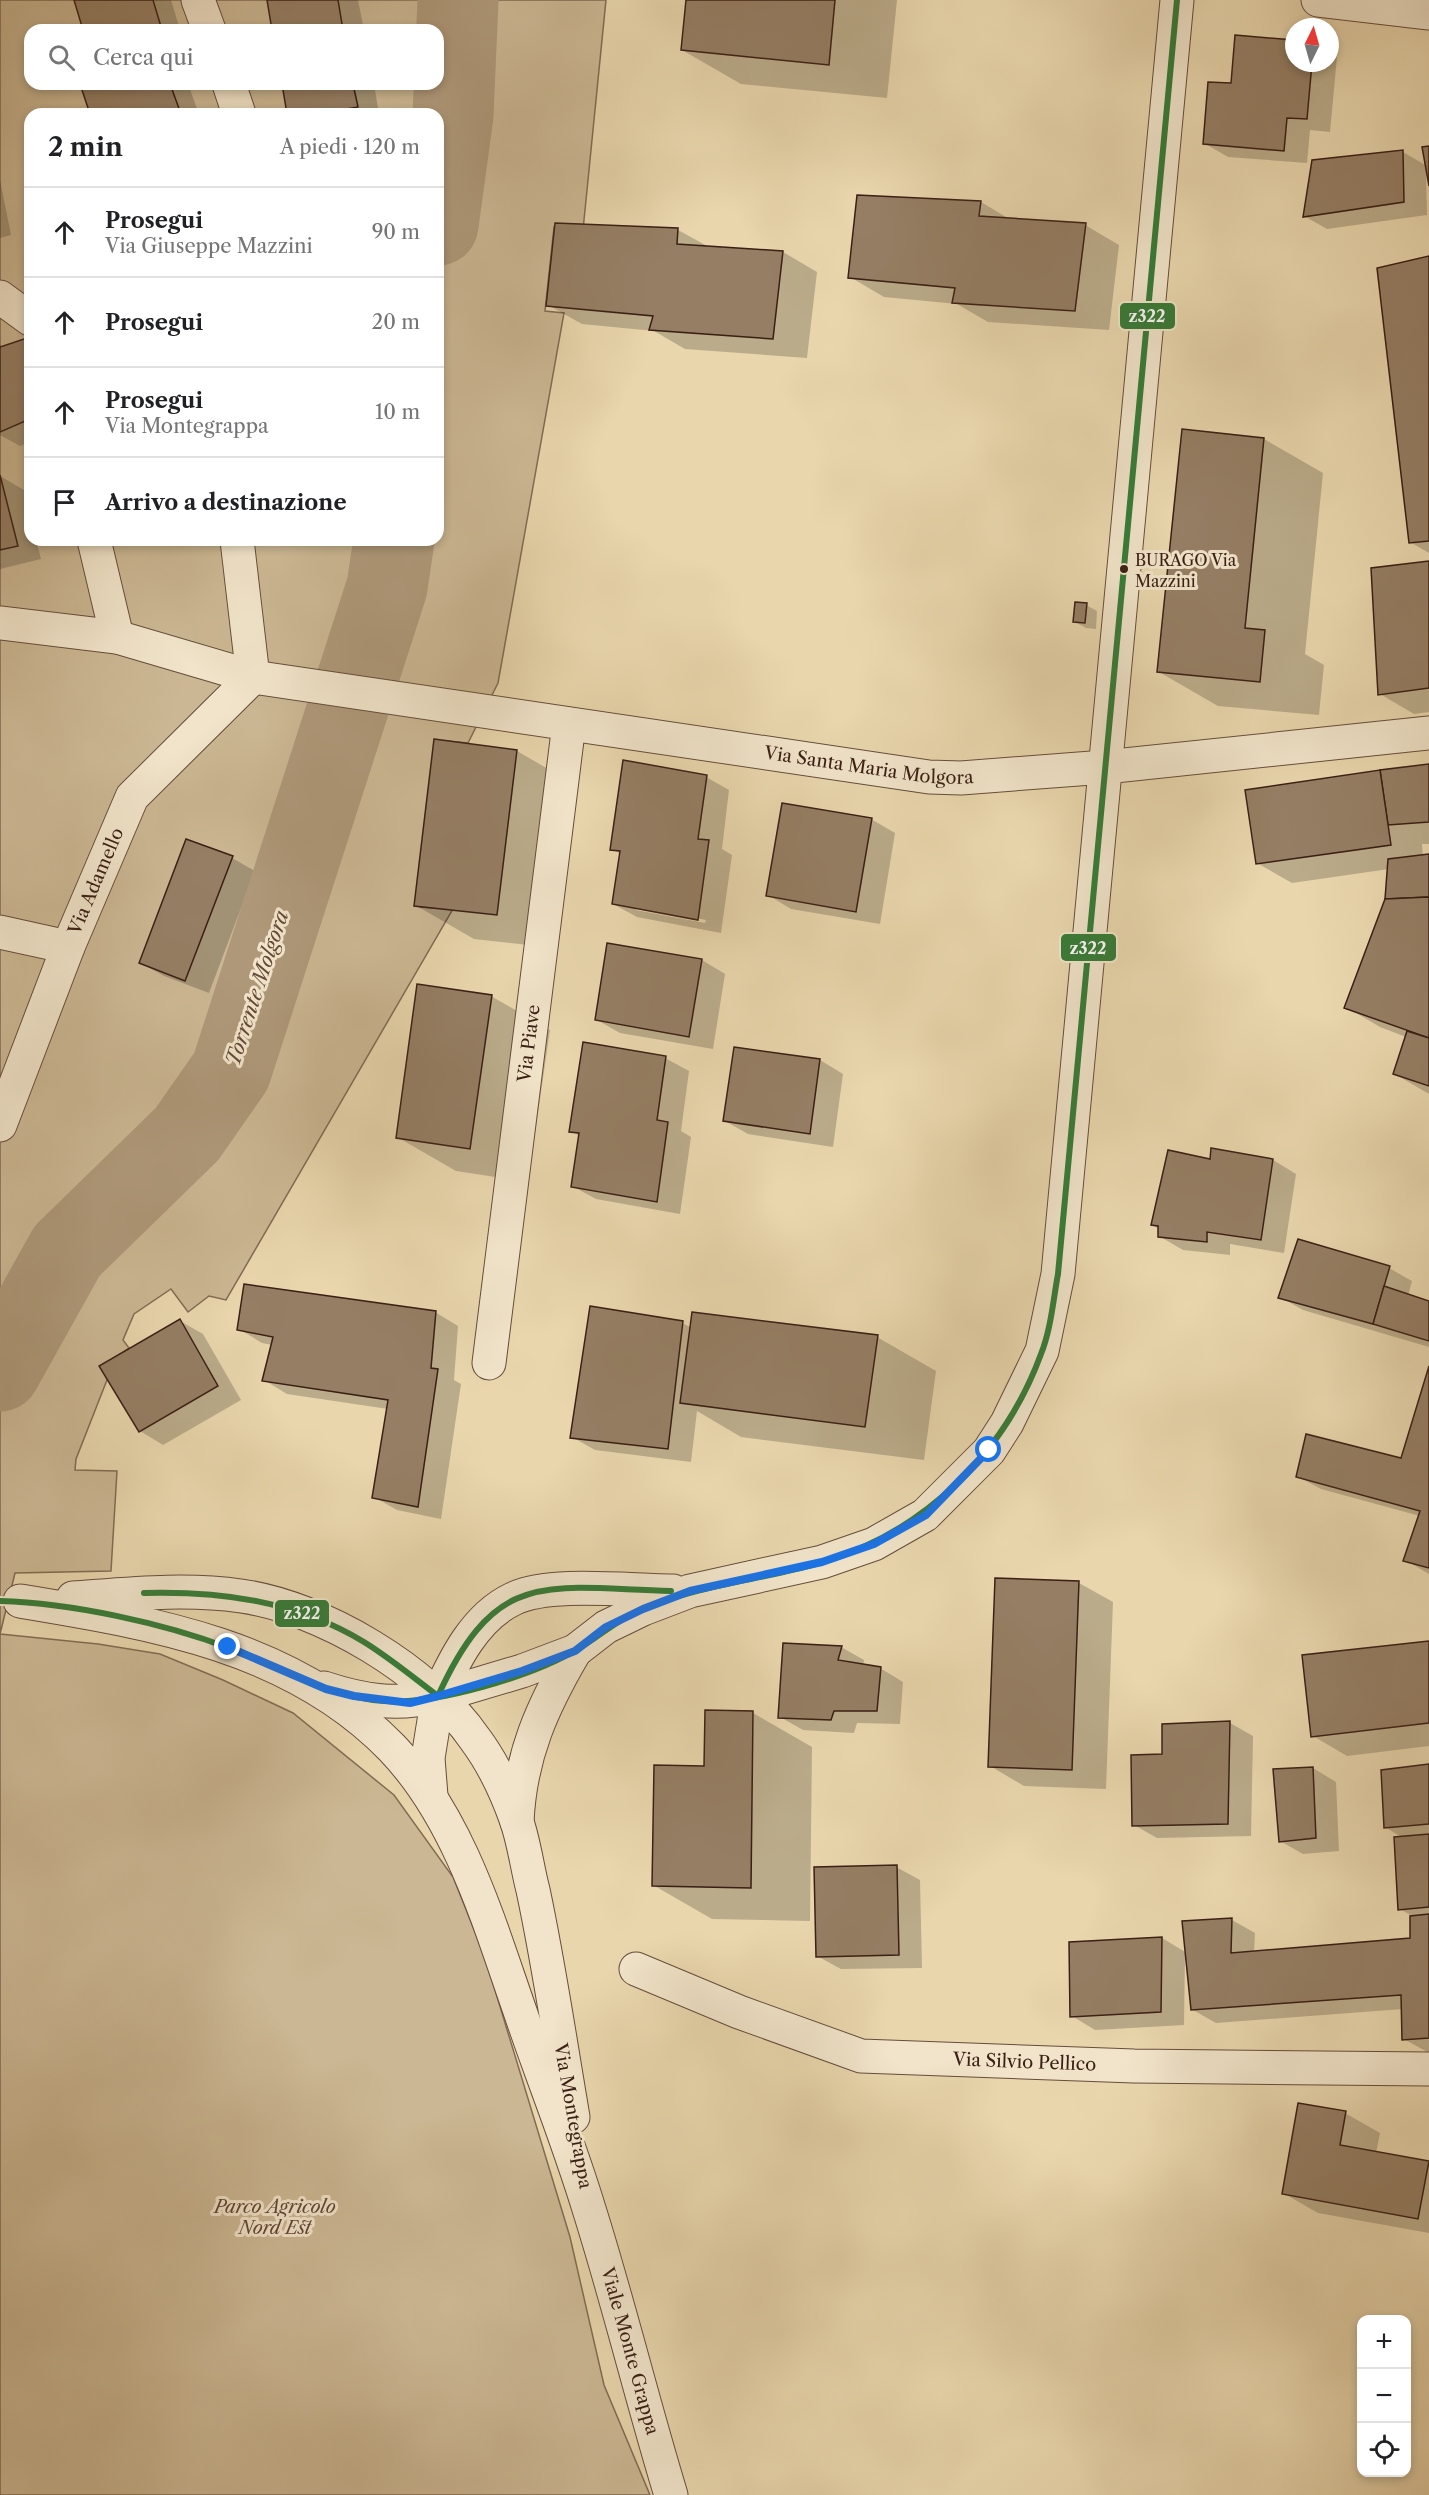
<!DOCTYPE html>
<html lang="it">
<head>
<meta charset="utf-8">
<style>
  :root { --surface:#fff; --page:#f6f6f6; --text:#202124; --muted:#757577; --line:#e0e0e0 }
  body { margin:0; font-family:"Libre Caslon Text",serif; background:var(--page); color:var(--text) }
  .controls { position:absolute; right:18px; bottom:18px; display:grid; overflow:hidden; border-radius:12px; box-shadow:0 3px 9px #0003 }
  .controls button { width:54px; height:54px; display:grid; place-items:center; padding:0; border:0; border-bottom:2px solid var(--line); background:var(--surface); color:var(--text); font:30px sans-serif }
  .compass { position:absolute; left:1285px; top:18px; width:54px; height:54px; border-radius:50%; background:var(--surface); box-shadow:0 3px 9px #0003; rotate:5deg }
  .stop { position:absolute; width:18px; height:18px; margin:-14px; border:4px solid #1a73e8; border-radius:50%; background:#fff }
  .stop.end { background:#1a73e8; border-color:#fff; box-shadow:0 2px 6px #0008 }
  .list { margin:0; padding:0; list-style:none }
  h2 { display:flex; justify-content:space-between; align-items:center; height:78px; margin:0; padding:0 24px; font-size:26px }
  h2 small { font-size:20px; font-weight:400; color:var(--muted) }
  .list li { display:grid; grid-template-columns:39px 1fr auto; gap:18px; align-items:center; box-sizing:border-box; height:90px; padding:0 24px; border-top:2px solid var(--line) }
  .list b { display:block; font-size:22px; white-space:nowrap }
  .list p { margin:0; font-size:20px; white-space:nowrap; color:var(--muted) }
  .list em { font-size:20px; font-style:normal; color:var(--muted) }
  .icon { flex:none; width:33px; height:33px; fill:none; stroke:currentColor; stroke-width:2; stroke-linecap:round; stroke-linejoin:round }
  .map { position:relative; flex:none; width:1429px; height:2495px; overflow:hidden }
  .search { position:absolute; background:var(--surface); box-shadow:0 3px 9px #0003; left:24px; top:24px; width:420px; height:66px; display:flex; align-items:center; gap:15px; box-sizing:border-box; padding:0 21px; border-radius:18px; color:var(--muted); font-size:22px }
  .panel { position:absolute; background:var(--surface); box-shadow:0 3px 9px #0003; left:24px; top:108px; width:420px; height:438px; border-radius:18px }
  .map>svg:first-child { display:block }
</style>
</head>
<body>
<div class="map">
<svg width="1429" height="2495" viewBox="0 0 1429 2495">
  <rect width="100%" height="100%" fill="#e9d6ad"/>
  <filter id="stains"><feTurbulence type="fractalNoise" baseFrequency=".00333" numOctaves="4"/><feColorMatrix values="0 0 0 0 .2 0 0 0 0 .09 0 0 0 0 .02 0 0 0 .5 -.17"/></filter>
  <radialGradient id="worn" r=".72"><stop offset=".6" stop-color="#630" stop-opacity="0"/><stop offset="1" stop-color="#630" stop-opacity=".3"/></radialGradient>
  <path fill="#cbb793" stroke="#826b54" stroke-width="1.5" fill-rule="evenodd" d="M0,0H606L583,230L554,227L545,311L564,313L498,683L468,743L446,741L440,762L420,907L453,909L226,1300L209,1296L188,1312L171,1289L134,1314L123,1340L129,1348L116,1357L76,1459L75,1470L117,1471L111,1571L15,1573L0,1634L98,1644L160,1654L223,1680L293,1713L394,1795L453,1877L485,1957L570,2237L604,2385L650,2495H0ZM30,30H438V84H30ZM30,114H438V540H30Z"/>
  <g fill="#0003" fill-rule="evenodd">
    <polygon points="76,0 171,0 180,30 84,30"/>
    <polygon points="268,0 358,0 364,30 274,30"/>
    <polygon points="687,0 897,0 887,98 741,84 682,50"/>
    <polygon points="1294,42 1294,63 1330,63 1330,53 1337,57 1330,132 1310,130 1307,163 1228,157 1204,143 1232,85"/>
    <polygon points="82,84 188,84 199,114 92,114"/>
    <polygon points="283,84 374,84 379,114 289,114"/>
    <polygon points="1429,147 1429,178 1426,172 1427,215 1327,229 1304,216 1403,152 1427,166"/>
    <polygon points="0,180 11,235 0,238"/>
    <polygon points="981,202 1011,220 1085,225 1119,245 1109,330 988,322 957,304 884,297 850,277"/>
    <polygon points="678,230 709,247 783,252 817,272 807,358 685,349 654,331 582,324 548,305"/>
    <polygon points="1429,258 1429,553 1410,542"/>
    <polygon points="30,338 30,442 20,446 0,435 0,344 2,348"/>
    <polygon points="1264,439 1323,473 1305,654 1324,665 1319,715 1218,706 1159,672"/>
    <polygon points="0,476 24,490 30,515 30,540 36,540 41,559 0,569"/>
    <polygon points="165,540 200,540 174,545"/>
    <polygon points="338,540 371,540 370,542"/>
    <polygon points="1429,563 1429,712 1414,714 1380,694"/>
    <polygon points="1086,605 1097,611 1096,629 1086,628 1075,622"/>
    <polygon points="517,751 576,785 556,948 474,939 415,905"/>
    <polygon points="1429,767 1429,844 1422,844 1423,856 1429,855 1429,1094 1395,1074 1406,1037 1380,1027 1346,1007 1386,899 1389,869 1292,883 1257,863"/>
    <path d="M706,777L729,790L722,849L732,855L721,933L637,917L613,904L621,854L612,849ZM636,907L706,920L705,923L636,910Z"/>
    <polygon points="871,819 895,833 880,924 791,909 768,895"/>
    <polygon points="232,858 255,871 209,993 164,976 141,963"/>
    <polygon points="702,960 725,974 713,1049 620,1033 597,1020"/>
    <polygon points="491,996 550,1030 528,1182 456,1171 397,1137"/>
    <polygon points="735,1048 820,1060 843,1074 833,1147 748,1134 725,1121"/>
    <polygon points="665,1058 689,1071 681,1131 691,1137 680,1214 596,1199 572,1186 580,1136 571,1131"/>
    <polygon points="1273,1160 1296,1174 1284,1253 1230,1244 1230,1255 1183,1250 1159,1236 1159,1229 1152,1225 1212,1161"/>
    <polygon points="1389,1268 1412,1281 1408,1296 1429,1303 1429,1347 1303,1310 1280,1297"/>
    <polygon points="435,1312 458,1326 454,1380 461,1384 441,1519 397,1510 374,1497 388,1409 287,1394 264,1380 272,1345 262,1343 239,1329"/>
    <polygon points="180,1321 203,1334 241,1400 163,1445 140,1431"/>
    <polygon points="682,1323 692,1328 877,1337 936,1371 924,1460 741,1437 697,1411 691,1462 595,1450 572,1437"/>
    <polygon points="1429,1371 1429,1574 1405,1560 1420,1516 1321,1489 1297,1476 1402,1460"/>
    <polygon points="1079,1583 1113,1602 1106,1789 1024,1786 990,1766"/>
    <polygon points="1429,1642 1429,1746 1347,1756 1313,1736"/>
    <polygon points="841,1647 864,1660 863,1666 880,1668 903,1682 900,1724 857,1723 854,1733 803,1730 780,1717"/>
    <polygon points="753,1713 812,1747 810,1921 712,1919 653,1885 705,1767"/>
    <polygon points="1230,1723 1253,1736 1251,1836 1157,1838 1134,1825 1164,1756"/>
    <polygon points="1429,1765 1429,2053 1404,2039 1403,2009 1216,2023 1193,2010 1187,1953 1185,1954 1184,2025 1095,2030 1072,2016 1162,1938 1187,1953 1232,1920 1255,1933 1254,1953 1412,1939 1412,1916 1400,1909 1403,1838 1385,1827"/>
    <polygon points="1313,1768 1336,1782 1339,1851 1303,1854 1280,1841 1275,1770"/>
    <polygon points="896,1867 920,1880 922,1968 841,1969 817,1956"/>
    <polygon points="1345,2113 1380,2133 1376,2153 1429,2163 1429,2233 1318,2213 1283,2193"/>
  </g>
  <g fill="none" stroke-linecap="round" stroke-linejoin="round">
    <g stroke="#ae9879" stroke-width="81">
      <polyline points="438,225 453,115 458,0"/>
      <polyline points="0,1371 67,1251 187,1134 231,1071 387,587 394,540"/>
    </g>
  </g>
  <g fill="#957e64" stroke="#3a1f15" stroke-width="1.5">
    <polygon points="74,0 153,0 162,30 83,30"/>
    <polygon points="267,0 338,0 343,30 272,30"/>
    <polygon points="686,0 835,0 829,65 681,50"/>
    <polygon points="1235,35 1294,40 1294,63 1312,63 1307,119 1287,118 1284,151 1203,144 1208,82 1231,83"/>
    <polygon points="80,84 170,84 181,114 90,114"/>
    <polygon points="282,84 353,84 358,107 318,114 287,114"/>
    <polygon points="1429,146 1429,186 1422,147"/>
    <polygon points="1403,150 1404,202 1303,217 1312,160"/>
    <polygon points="857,195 981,201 979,216 1086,223 1075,311 952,303 955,288 848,278"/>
    <polygon points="555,223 678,228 677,244 783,251 773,339 649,330 653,316 546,306"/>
    <polygon points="1429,256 1429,541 1409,543 1377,268"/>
    <polygon points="30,337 30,419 0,432 0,347"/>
    <polygon points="1182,429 1264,438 1245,628 1265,630 1260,682 1157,672"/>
    <polygon points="0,475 18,546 0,550"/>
    <polygon points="1429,561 1429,688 1378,695 1371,568"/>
    <polygon points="1075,602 1087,603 1085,623 1073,622"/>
    <polygon points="434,739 517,750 497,915 414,906"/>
    <polygon points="623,760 707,775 698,839 709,840 698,920 612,904 620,851 610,850"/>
    <polygon points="1429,764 1429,822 1388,825 1380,770"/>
    <polygon points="1380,770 1391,845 1256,864 1245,790"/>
    <polygon points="782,803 872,818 856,912 766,896"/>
    <polygon points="186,839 233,856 185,981 139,963"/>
    <polygon points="1429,854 1429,897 1385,899 1388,859"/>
    <polygon points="1429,897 1429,1038 1344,1008 1385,899"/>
    <polygon points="607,943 702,959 689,1037 595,1020"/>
    <polygon points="417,984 492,995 470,1149 396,1138"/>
    <polygon points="1407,1031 1429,1038 1429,1086 1393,1074"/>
    <polygon points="583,1042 666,1056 657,1120 668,1122 657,1202 571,1187 579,1133 569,1132"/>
    <polygon points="734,1047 820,1059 810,1134 723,1121"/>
    <polygon points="1211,1148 1273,1159 1261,1240 1207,1232 1207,1242 1158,1237 1158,1226 1151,1225 1168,1150 1210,1159"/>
    <polygon points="1298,1239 1390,1266 1373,1324 1278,1298"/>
    <polygon points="244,1284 436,1311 431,1368 438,1369 418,1507 372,1498 388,1400 262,1381 273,1337 237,1330"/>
    <polygon points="1384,1286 1429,1301 1429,1341 1373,1324"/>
    <polygon points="590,1306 683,1321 668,1449 570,1438"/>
    <polygon points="692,1312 878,1335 865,1427 680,1403"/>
    <polygon points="180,1319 218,1386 139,1432 99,1366"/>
    <polygon points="1429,1366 1429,1568 1403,1561 1420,1511 1296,1477 1306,1434 1401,1458"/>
    <polygon points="995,1578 1079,1581 1072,1770 988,1767"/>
    <polygon points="1429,1641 1429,1723 1311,1737 1302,1655"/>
    <polygon points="783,1643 842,1646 838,1660 881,1667 877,1711 834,1711 831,1720 778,1718"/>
    <polygon points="705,1710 753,1711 751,1888 652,1886 654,1765 704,1766"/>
    <polygon points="1230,1721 1228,1824 1132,1826 1131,1755 1162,1754 1162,1724"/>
    <polygon points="1429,1764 1429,1824 1384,1828 1381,1770"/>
    <polygon points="1313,1767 1316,1838 1279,1842 1273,1769"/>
    <polygon points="1429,1834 1429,1907 1398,1910 1394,1837"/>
    <polygon points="897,1865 899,1955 816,1957 814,1867"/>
    <polygon points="1429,1914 1429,2038 1402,2040 1401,1995 1191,2010 1182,1921 1232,1918 1231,1953 1410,1938 1410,1916"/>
    <polygon points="1162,1937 1161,2012 1070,2017 1069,1942"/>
    <polygon points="1298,2103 1346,2111 1340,2145 1429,2161 1418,2219 1282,2194"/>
  </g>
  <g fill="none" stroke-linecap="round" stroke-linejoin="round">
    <g stroke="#664d3b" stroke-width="35">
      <g id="minor">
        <polyline points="198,0 209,30"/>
        <polyline points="1318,0 1429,13"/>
        <polyline points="229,84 239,114"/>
        <polyline points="0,297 30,319"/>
        <polyline points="94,540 117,637"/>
        <polyline points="237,540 253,677"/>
        <path id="s1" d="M0,623L117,637L253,677L929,777L961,778L1105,767L1429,733"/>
        <polyline points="0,932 68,947"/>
        <path id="s2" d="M0,1125L68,947L132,797L253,677"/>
        <path id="s3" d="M489,1363L569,724"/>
        <polyline points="438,1696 522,1671 575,1651 606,1627 643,1609 690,1591 822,1562 874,1544 925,1515 989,1451 1007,1423 1042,1351 1058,1274 1177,0"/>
        <path d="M438,1696C454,1660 475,1617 513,1599C549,1581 630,1591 673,1591"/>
        <path d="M517,1822C520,1756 542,1707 575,1651"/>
        <path id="s4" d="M636,1969L739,2012L861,2056L1134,2066L1429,2069"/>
      </g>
    </g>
    <g stroke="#664d3b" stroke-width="35">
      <g id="tertiary">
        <path d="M73,1598C129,1594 185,1588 241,1596C321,1607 429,1671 475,1739C493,1763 506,1791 516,1819C524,1841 527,1867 533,1890C549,1965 560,2041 573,2117"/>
        <path id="s5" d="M20,1601C153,1623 293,1646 392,1748C460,1819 489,1923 521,2014C543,2079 569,2143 589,2209C619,2304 642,2400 671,2495"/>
        <path d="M324,1688C363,1701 397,1706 438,1696"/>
        <polyline points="431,1796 428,1758 438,1696"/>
      </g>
    </g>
    <use href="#minor" stroke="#f1e4ca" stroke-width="33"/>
    <use href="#tertiary" stroke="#f1e4ca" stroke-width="33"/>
    <g stroke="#f1e4ca" stroke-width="10">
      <g id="bus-1">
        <path d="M144,1593C221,1591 297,1601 364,1642C390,1658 414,1678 438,1696"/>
        <path d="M0,1601C71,1603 163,1623 229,1648C279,1667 329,1697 384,1701C436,1705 533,1676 578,1649C600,1636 618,1619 642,1609C699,1585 760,1580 819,1563C922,1534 1004,1455 1041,1354C1051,1329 1053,1301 1058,1274L1177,0"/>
        <path d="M438,1696C497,1566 547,1588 671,1591"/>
      </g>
    </g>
    <use href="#bus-1" stroke="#367c38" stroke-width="6"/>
  </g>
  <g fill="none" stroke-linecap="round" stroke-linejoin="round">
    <polyline stroke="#1a73e8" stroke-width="8" points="228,1647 326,1689 354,1696 410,1703 438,1696 522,1671 575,1651 606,1627 643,1609 690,1591 822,1562 874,1544 926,1515 989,1450"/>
  </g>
  <circle fill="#3a1f15" stroke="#f1e4ca" stroke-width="2" cx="1124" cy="569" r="5"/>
  <g text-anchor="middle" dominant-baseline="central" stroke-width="6" stroke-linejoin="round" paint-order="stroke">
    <g font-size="16" fill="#3a1f15" stroke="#f1e4ca" text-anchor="start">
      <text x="1135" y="560">BURAGO Via<tspan x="1135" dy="21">Mazzini</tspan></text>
    </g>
    <g font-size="18" fill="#3a1f15" stroke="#f1e4ca">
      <text stroke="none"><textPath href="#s1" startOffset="882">Via Santa Maria Molgora</textPath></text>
      <text stroke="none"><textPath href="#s2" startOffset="262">Via Adamello</textPath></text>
      <text stroke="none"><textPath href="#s3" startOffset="322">Via Piave</textPath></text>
      <text stroke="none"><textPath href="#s4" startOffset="405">Via Silvio Pellico</textPath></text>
      <text transform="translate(573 2116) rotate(80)">Via Montegrappa</text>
      <text stroke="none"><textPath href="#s5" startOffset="1060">Viale Monte Grappa</textPath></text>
    </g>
    <g font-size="18" font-style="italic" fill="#5e4534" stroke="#f1e4ca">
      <text x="275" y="2207">Parco Agricolo<tspan x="275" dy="21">Nord Est</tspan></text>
    </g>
    <g font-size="20" font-style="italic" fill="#634938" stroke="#f1e4ca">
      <text transform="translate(257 988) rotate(-72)">Torrente Molgora</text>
    </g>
  </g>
  <g stroke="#f1e4ca" stroke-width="2">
    <rect x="1119" y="302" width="57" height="28" rx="6" fill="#367c38"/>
    <rect x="1060" y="933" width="57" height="29" rx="6" fill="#367c38"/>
    <rect x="274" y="1599" width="56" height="29" rx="6" fill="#367c38"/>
  </g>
  <g font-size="16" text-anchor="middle" font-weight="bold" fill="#fff">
    <text x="1147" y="322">z322</text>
    <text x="1088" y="954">z322</text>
    <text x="302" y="1619">z322</text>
  </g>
  <rect width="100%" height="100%" filter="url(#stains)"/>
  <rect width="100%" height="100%" fill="url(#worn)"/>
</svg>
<div class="controls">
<button>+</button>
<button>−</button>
<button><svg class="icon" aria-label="locate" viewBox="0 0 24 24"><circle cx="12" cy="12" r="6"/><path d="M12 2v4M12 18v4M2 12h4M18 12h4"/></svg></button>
</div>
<svg class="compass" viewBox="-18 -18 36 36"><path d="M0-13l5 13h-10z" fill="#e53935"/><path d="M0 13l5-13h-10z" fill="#757577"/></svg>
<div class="stop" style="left:989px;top:1450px"></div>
<div class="stop end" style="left:228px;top:1647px"></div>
<div class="search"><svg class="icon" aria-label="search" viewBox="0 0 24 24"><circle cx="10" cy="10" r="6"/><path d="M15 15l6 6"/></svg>Cerca qui</div>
<section class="panel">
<h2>2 min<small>A piedi · 120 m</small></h2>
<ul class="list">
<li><svg class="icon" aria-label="ahead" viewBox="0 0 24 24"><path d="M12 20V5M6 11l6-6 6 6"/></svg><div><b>Prosegui</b><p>Via Giuseppe Mazzini</p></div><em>90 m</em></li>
<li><svg class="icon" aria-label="ahead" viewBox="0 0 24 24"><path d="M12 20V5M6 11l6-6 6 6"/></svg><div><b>Prosegui</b></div><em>20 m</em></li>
<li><svg class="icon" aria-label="ahead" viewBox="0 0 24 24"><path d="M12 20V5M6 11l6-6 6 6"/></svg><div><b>Prosegui</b><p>Via Montegrappa</p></div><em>10 m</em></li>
<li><svg class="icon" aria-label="arrive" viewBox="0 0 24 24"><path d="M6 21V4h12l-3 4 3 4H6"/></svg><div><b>Arrivo a destinazione</b></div></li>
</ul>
</section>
</div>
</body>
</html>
